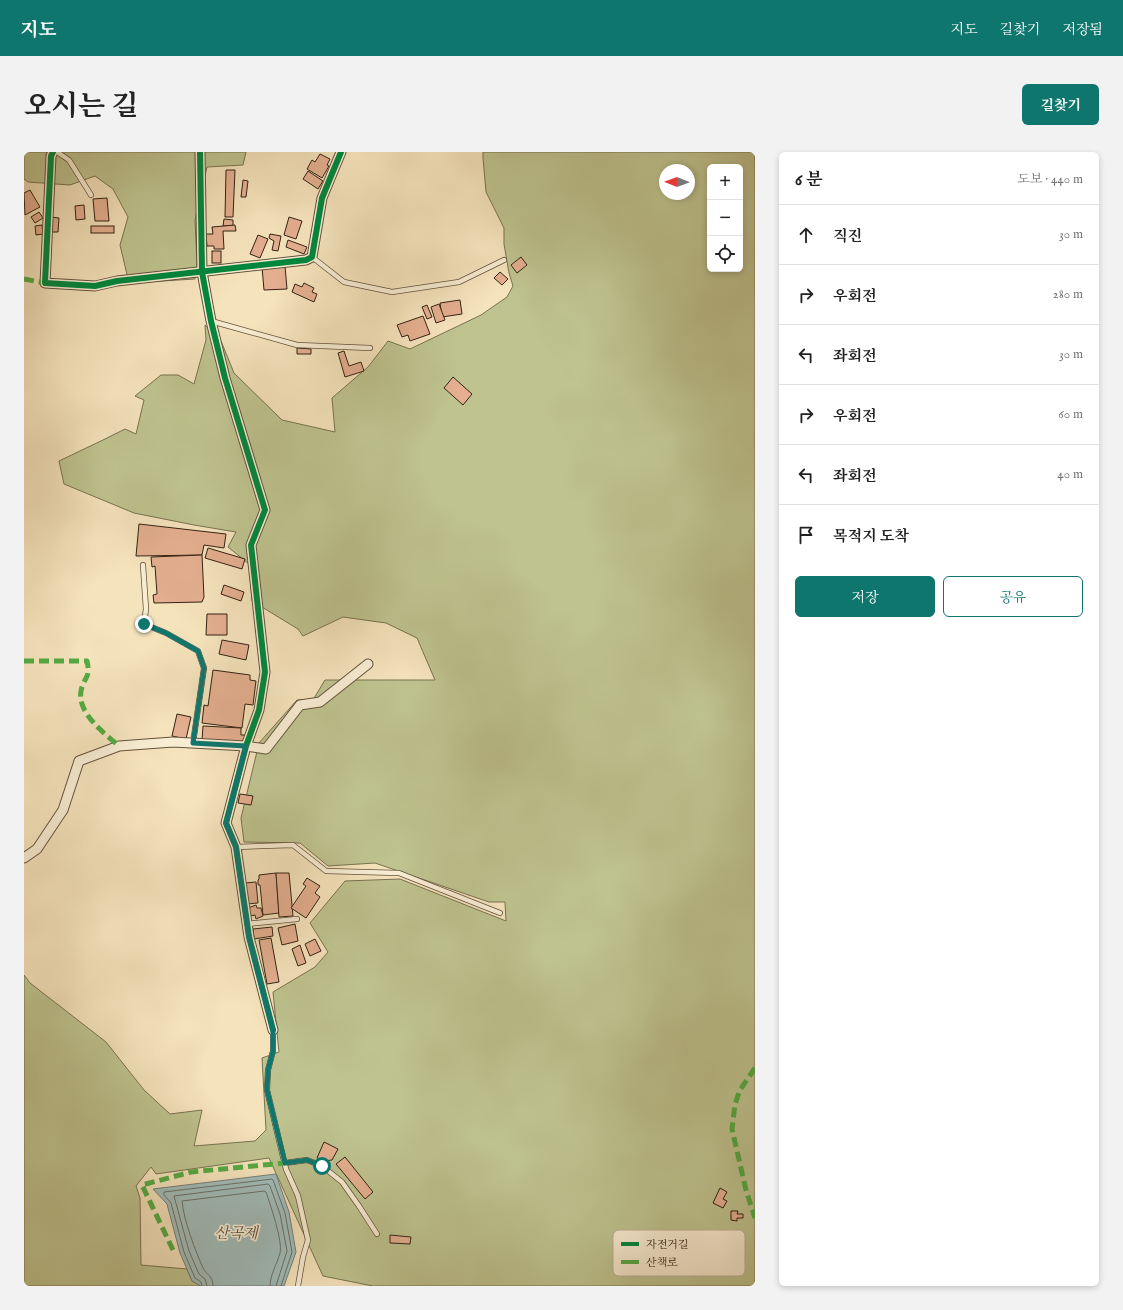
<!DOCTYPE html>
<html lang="ko">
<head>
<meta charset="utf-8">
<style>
  :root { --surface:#fff; --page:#f2f2f2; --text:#222; --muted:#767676; --line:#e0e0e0; --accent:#0f766e }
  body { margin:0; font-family:"IM FELL English","Noto Serif KR",serif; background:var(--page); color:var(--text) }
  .controls { position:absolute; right:12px; top:12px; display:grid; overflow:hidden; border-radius:6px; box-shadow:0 2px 6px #0003 }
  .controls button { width:36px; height:36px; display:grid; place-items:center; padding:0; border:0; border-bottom:1px solid var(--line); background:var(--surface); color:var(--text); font:20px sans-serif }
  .compass { position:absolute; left:635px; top:12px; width:36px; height:36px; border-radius:50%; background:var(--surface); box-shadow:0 2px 6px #0003; rotate:271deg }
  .stop { position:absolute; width:12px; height:12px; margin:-9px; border:3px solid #0f766e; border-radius:50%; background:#fff }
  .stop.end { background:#0f766e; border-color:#fff; box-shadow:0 1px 4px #0008 }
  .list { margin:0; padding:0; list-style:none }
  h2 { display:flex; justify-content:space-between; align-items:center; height:52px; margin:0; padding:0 16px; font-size:17px }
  h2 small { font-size:13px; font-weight:400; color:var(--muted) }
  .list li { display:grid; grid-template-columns:26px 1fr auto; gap:12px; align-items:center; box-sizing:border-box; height:60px; padding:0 16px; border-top:1px solid var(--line) }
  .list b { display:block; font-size:15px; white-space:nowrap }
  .list em { font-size:13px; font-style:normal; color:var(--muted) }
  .actions { display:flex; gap:8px; padding:12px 16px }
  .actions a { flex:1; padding:9px 0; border:1px solid var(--accent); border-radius:6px; text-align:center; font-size:14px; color:var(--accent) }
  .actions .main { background:var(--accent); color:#fff }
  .icon { flex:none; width:22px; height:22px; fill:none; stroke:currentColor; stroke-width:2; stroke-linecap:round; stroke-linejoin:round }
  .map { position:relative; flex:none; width:731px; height:1134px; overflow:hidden; border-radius:6px }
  header { display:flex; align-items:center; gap:24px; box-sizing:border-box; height:56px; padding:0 20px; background:var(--accent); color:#fff }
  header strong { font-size:19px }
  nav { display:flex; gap:22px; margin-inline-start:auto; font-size:14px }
  .intro { display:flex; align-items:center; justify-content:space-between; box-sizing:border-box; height:96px; padding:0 24px }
  h1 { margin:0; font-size:28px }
  .button { padding:10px 18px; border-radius:6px; background:var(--accent); color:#fff; font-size:14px; font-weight:700 }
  main { display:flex; gap:24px; padding:0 24px }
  aside { flex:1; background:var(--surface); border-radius:6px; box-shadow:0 2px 6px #0003 }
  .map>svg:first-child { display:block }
</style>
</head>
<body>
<header>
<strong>지도</strong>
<nav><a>지도</a><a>길찾기</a><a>저장됨</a></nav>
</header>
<div class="intro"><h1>오시는 길</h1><a class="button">길찾기</a></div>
<main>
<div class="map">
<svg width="731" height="1134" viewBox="0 0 731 1134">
  <rect width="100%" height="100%" fill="#f5e3bc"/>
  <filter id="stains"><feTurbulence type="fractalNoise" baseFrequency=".005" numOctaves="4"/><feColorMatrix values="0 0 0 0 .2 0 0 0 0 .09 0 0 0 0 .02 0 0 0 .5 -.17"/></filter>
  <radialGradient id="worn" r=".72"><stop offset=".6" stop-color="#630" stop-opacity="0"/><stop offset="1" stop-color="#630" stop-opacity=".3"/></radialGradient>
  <g fill="#bec38f" stroke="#787250" fill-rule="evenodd">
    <polygon points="0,0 222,0 219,13 183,15 171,68 173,113 171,127 105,131 96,93 104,65 89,37 71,24 46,33 4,30 0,27"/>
    <path d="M459,0H731V1134H349L299,1124L245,1006L132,1022L127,1015L112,1034L116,1046L117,1113L163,1117L168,1129L177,1134H0V823L6,831L82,890L120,938L146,962L178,958L170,994L231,989L242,978L238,906L255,900L249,840L291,815L304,800L286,771L321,729L376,727L482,769L481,750H465L351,711L304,714L276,691L220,690L217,666L235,591L273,548H289L301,528H411L393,486L362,471L319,465L279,484L274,477L228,449L225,412L204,395L212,380L170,373L110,361L40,332L35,309L81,287L101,277L112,282L120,248L111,244L137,223H154L170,232L182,188L181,173L197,189L210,221L258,268L311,280L308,246L344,215L364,189L386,197L457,163L483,145L489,134L485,121L480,92V76L462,40L459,6ZM686,15H716V117H686ZM641,18H665V42H641Z"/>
  </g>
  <polygon fill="#a0bcba" stroke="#747e77" points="252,1022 265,1060 272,1100 260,1134 177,1134 168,1129 156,1101 143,1052 129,1037"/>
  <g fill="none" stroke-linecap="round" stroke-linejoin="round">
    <g stroke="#6a6f66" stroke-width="1">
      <polyline points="178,1134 177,1130 171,1126 160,1100 147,1051 140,1043 140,1040 248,1027 249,1028 261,1061 268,1100 257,1134"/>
      <polyline points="183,1134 181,1127 175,1122 165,1099 150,1044 244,1032 246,1034 256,1062 263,1099 252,1134"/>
      <path d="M189,1134C189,1123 182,1123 179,1116C171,1098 160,1069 158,1049L240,1039L242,1040C246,1052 259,1089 256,1101C253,1112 246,1123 246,1134"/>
    </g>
  </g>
  <g fill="#e4af90" stroke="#332212">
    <polygon points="296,2 306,7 303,13 305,14 298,26 283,17 288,8 291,10"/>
    <polygon points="202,18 211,18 209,65 201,65"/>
    <polygon points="284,19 299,29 294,37 279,27"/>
    <polygon points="219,28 224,29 222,45 217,45"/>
    <polygon points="6,38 16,55 1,63 0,41"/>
    <polygon points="83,46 85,69 71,69 69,47"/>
    <polygon points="60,53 61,67 52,68 51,54"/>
    <polygon points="15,60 19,66 11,71 7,65"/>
    <polygon points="27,65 35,66 34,80 26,80"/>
    <polygon points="265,65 278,69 272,87 260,83"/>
    <polygon points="200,67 209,68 209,74 199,74"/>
    <polygon points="18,73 19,82 12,83 11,74"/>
    <polygon points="211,73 212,79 199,79 200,97 190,97 190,94 183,94 182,82 189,82 188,75"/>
    <rect x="67" y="74" width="23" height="7"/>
    <polygon points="246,82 257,84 254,99 248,98 250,89 245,86"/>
    <polygon points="234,83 244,87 236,106 226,102"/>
    <polygon points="264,88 283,95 280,102 262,95"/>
    <rect x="188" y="99" width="9" height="12"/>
    <polygon points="497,105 503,113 493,121 487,113"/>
    <polygon points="261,114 263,137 240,138 238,115"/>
    <polygon points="476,120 484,127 478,133 470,126"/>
    <polygon points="280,131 290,136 288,140 293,142 290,150 268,140 271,132 278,135"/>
    <polygon points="436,148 438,162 418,165 416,151"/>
    <polygon points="415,152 421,168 412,171 407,155"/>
    <polygon points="403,153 408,165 403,167 398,155"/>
    <polygon points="399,164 406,182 386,189 384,183 378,185 373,173"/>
    <polygon points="273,196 287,197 287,202 273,202"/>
    <polygon points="320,199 325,214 337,210 340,219 321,225 314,201"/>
    <polygon points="429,225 448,242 439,253 420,236"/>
    <polygon points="115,372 202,382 200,396 180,393 178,403 112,404"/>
    <polygon points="184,396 221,407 218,417 181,406"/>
    <polygon points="178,403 180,445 178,450 130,451 129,443 133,442 131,414 128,415 127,405"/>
    <polygon points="200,433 220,440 217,449 197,442"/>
    <polygon points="183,462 203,462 203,483 182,483"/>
    <polygon points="198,488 225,493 222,508 195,502"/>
    <polygon points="189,518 226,523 226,528 232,529 229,553 221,552 218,576 178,571 180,553 184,554"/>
    <polygon points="153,562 167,565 162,587 148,584"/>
    <polygon points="179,574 217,576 217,583 221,583 221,591 178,588"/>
    <polygon points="216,642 229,644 227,653 214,651"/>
    <polygon points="252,721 255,761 239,763 236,733 234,733 234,728 235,727 235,723"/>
    <polygon points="252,721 265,721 269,764 255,765"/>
    <polygon points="283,726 296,734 291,741 296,745 282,766 267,756 282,734 279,732"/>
    <polygon points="232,730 234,751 223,752 221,731"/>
    <polygon points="232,753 233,756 237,756 239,764 232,767 231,763 226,764 224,756"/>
    <polygon points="271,772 274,789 258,793 254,776"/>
    <polygon points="248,775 249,784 230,787 229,777"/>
    <polygon points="247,786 255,830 243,832 235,788"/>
    <polygon points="291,787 297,799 286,804 281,792"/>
    <polygon points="276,793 282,811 274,814 268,797"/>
    <polygon points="300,990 314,997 308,1008 300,1009 293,1006"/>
    <polygon points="321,1005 349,1040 341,1047 312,1012"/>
    <polygon points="696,1036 703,1040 699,1047 703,1049 699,1056 689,1051"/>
    <polygon points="707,1059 714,1059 713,1062 719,1062 719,1066 713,1066 713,1069 707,1068"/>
    <polygon points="366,1083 387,1085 386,1092 366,1091"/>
  </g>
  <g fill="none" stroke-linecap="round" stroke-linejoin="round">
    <g stroke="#64523c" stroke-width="6">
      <g id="lane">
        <polyline points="33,0 45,8 67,43"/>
        <polyline points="288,105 320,130 368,140 435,130 480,108"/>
        <polyline points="187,169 273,193 346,196"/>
        <polyline points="119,413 122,457 120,472 142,481 174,499 180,516 169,591"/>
        <polyline points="212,695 269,693 302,719 375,721 476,761"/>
        <polyline points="223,772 273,767"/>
        <polyline points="249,878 249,899 244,918 243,938 262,1017 274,1044 284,1088 279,1105 274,1134"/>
        <polyline points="261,1011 283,1008 298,1014 318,1030 335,1054 353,1082"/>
      </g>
    </g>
    <g stroke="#64523c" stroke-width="11">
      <g id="street">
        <polyline points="29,0 27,4 21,131 71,134 93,129 282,108 288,105 298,46 317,0"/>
        <polyline points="176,0 178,120 187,169 201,226 241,358 227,393 241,520 235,558 222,594 202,671 212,695 225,785 249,878"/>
        <polyline points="0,706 13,697 39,658 55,609 95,594 149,590 222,594 242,597 276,553 296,550 344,512"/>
      </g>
    </g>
    <use href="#lane" stroke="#f8edd3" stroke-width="4.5"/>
    <use href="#street" stroke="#f8edd3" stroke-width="9"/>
    <g stroke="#54aa42" stroke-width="5" stroke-dasharray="10 5" stroke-linecap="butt">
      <polyline points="0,127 21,131"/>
      <path d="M0,509H63C67,527 60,524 57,539C53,561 80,581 95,594"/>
      <polyline points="731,916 716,938 711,952 708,977 722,1038 731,1066"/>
      <polyline points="149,1098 118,1033 167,1020 261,1011"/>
    </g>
    <g stroke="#f8edd3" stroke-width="8">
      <g id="cycleway">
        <polyline points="29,0 27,4 21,131 71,134 93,129 282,108 288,105 298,46 317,0"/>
        <polyline points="176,0 178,120 187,169 201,226 241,358 227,393 241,520 235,558 222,594 202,671 212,695 225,785 249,878"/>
      </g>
    </g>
    <use href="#cycleway" stroke="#00873e" stroke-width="6"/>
  </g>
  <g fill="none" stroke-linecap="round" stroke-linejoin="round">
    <polyline stroke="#0f766e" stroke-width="5" points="120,472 142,481 174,499 180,516 169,591 222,594 202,672 212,695 225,785 249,878 249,899 244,918 243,938 261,1011 283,1008 298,1014"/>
  </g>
  <g text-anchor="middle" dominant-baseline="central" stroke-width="3.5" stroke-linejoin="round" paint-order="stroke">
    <g font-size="15" font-style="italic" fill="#545044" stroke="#f8edd3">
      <text x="212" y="1081">산곡제</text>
    </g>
  </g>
  <rect x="589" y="1078" width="132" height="46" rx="6" fill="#f8edd3" stroke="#bdb099" stroke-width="1"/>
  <rect x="597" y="1090" width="18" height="4" fill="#00873e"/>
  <rect x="597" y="1108" width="18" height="4" fill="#54aa42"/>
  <g font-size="11" fill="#332212">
    <text x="622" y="1096">자전거길</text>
    <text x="622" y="1114">산책로</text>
  </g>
  <rect width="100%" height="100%" filter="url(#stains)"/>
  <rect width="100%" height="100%" fill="url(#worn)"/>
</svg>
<div class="controls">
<button>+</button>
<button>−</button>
<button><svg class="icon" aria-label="locate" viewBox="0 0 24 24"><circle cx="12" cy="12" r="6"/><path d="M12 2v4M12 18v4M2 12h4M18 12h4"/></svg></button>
</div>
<svg class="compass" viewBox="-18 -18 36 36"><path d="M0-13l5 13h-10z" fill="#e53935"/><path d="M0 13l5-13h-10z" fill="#767676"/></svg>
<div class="stop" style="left:298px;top:1014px"></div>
<div class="stop end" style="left:120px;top:472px"></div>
</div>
<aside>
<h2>6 분<small>도보 · 440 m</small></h2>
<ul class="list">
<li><svg class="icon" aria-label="ahead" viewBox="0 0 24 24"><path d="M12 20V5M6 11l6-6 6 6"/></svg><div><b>직진</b></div><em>30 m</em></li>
<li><svg class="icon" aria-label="right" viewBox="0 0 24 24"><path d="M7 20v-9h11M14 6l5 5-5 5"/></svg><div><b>우회전</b></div><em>280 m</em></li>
<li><svg class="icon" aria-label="left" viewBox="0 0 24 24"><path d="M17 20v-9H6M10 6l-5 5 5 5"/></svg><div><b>좌회전</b></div><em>30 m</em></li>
<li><svg class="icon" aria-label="right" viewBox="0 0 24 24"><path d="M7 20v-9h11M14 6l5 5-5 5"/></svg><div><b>우회전</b></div><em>60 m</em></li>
<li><svg class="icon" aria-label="left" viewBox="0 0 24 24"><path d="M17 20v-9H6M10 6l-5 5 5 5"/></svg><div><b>좌회전</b></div><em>40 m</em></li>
<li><svg class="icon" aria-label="arrive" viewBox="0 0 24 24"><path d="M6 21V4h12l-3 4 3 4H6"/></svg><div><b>목적지 도착</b></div></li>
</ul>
<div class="actions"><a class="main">저장</a><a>공유</a></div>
</aside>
</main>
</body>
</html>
